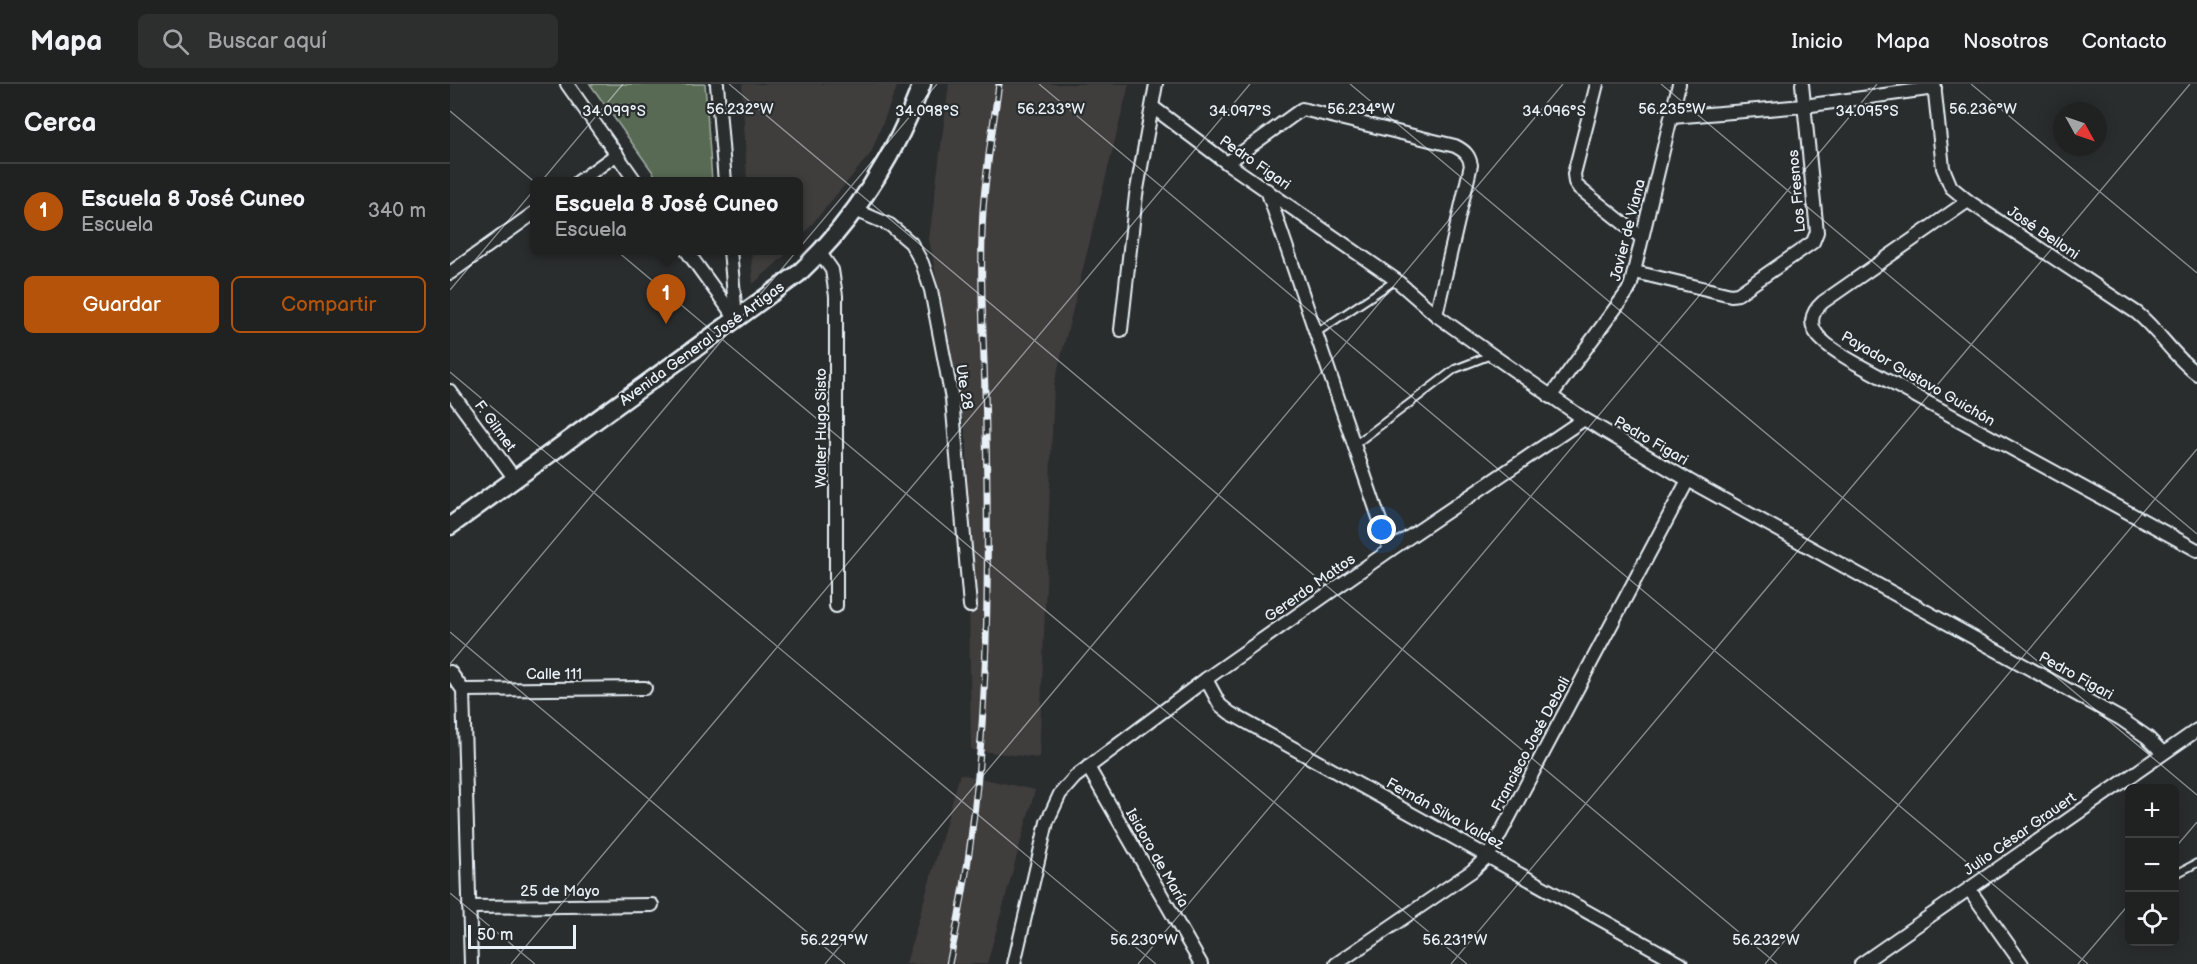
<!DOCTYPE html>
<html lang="es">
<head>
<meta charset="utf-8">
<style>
  :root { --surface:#202222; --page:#2d2f2f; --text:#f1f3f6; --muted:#a2a4a5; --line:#3d3f40; --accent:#b45309 }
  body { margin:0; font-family:"Balsamiq Sans",sans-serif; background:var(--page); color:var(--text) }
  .controls { position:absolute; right:18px; bottom:18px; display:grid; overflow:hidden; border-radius:9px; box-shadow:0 3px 15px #0003 }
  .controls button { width:54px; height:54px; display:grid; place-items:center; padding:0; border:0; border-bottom:2px solid var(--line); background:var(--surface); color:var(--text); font:30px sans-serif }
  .compass { position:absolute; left:1603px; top:18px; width:54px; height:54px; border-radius:50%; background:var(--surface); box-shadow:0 3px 15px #0003; rotate:130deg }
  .scale { position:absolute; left:18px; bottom:15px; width:108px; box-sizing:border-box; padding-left:6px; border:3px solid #e8f1f8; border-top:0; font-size:16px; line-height:21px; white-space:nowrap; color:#e8f1f8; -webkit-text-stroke:4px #2a2d2e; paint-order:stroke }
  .you { position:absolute; left:932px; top:446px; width:21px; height:21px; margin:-15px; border:4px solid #fff; border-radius:50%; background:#1a73e8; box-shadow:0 0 0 9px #1a73e833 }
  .badge { display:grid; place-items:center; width:39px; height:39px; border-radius:50%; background:var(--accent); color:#fff; font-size:20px; font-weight:700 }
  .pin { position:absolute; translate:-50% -50px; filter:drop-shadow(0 2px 3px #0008) }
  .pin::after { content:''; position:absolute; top:32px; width:21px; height:18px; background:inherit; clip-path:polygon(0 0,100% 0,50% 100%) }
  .popup { position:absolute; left:80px; top:93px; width:273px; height:78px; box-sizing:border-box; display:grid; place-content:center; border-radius:9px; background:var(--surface); filter:drop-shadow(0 2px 4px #0005); font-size:20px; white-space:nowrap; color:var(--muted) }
  .popup b { font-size:22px; color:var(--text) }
  .popup::after { content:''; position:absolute; left:50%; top:100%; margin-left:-12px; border:12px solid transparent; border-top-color:var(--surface) }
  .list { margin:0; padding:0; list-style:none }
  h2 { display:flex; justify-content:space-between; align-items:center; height:78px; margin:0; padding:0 24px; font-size:26px }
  h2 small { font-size:20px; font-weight:400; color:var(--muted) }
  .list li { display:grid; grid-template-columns:39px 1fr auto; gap:18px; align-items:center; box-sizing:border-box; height:96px; padding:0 24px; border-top:2px solid var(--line) }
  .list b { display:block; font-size:22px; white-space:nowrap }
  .list p { margin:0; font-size:20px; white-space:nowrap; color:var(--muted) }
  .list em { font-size:20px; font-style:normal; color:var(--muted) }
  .actions { display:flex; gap:12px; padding:18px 24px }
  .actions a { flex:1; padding:14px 0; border:2px solid var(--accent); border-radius:9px; text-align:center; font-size:21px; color:var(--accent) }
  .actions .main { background:var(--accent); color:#fff }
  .icon { flex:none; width:33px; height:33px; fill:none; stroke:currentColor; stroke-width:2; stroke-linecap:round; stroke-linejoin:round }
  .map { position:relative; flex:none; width:1747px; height:880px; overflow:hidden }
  header { display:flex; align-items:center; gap:36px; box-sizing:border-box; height:84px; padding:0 30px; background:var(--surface); border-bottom:2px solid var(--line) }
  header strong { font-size:28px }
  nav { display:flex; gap:33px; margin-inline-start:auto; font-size:21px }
  .search { width:420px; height:54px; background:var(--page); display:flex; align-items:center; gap:15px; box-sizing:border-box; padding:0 21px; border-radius:9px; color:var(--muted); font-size:22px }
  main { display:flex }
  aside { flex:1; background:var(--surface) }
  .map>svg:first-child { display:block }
</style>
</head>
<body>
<header>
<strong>Mapa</strong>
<div class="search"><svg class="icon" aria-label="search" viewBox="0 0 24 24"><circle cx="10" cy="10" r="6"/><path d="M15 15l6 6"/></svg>Buscar aquí</div>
<nav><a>Inicio</a><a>Mapa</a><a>Nosotros</a><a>Contacto</a></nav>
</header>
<main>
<aside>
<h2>Cerca<small></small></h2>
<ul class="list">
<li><span class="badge">1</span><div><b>Escuela 8 José Cuneo</b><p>Escuela</p></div><em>340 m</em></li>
</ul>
<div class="actions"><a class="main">Guardar</a><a>Compartir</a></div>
</aside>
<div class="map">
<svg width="1747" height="880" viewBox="0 0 1747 880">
  <rect width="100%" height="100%" fill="#2a2d2e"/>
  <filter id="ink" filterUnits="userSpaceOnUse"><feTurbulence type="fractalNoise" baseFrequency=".0167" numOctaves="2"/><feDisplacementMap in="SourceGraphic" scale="12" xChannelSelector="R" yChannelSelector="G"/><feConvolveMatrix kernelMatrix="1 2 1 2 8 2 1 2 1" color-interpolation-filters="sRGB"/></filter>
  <g filter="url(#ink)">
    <g fill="#403c3c">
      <polygon points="292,0 448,0 421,69 348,157 348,98 297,97"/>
      <polygon points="499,0 679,0 604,301 589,674 521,666 517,357 479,155"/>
      <polygon points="301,166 340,166 340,167 303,200"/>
      <polygon points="510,690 585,706 537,880 456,880"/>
    </g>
    <polygon fill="#596a52" stroke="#a0aea5" stroke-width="1.5" points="140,0 255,0 262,97 209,97"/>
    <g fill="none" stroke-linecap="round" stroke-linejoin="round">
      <g stroke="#e8f1f8" stroke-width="10">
        <g id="lane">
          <polyline points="866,249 946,196"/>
          <polyline points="903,362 1005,285 1041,271"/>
          <polyline points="1724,791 1747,779"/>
        </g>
      </g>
      <g stroke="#e8f1f8" stroke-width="16">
        <g id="street">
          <polyline points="117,0 186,98"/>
          <polyline points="267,0 275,98"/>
          <polyline points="1147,0 1124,90 1125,98 1129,104 1192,154"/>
          <path d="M1484,0L1493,84L1501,103L1518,117L1687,229C1709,247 1724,273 1747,290"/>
          <polyline points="704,24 777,79 946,196 986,231 1042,271 1134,335 1238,396 1671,635 1697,653 1713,669"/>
          <polyline points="1222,33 1354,22 1485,4"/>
          <path d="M777,79L852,25L1005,62C1015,67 1019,71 1021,81L986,231"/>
          <polyline points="128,98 167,70"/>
          <polyline points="817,106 940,466"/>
          <path d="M1518,117L1373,218C1342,245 1385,267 1407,280L1747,466"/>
          <polyline points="405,126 440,141 461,159 472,179 481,206 502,315 520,522"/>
          <polyline points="236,166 286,235"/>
          <polyline points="280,166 286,234"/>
          <polyline points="370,169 382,186 386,212 386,522"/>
          <polyline points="1185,188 1281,211 1288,210 1363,158 1367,148 1352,0"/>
          <polyline points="0,189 84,129"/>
          <polyline points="671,246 686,111 706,0"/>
          <polyline points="0,307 65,395"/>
          <polyline points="1100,313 1178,207 1181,200 1229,0"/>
          <polyline points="0,588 13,606 21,880"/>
          <polyline points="756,595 770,621 780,629 1231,880"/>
          <polyline points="13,606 195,604"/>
          <polyline points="638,683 751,880"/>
          <polyline points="1519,805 1572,880"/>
          <polyline points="19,823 202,821"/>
          <polyline points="564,880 597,738 610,710 625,693 756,595 940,466 1134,335"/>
          <polyline points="886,880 1022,787 1039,771 1238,396"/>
          <polyline points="1411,880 1747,646"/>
        </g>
      </g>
      <g stroke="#e8f1f8" stroke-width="21">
        <path id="secondary" d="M0,442L348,190C404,137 445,72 472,0"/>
      </g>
      <use href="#lane" stroke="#2a2d2e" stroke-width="6"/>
      <use href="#street" stroke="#2a2d2e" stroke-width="12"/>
      <use href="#secondary" stroke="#2a2d2e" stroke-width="16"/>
      <g stroke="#e8f1f8" stroke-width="7">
        <path id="rail" d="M499,880C538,706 540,526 536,348C535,274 529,200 533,126C536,84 543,42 549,0"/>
      </g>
      <use href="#rail" stroke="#2a2d2e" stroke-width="4.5" stroke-dasharray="14" stroke-linecap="butt"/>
    </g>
  </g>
  <path fill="none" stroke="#e8f1f8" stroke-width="1.5" stroke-opacity="0.45" d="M279,0L1327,880M589,0L1638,880M900,0L1747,711M1211,0L1747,450M1521,0L1747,189M0,27L1017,880M0,206L173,0M0,288L706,880M0,548L395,880M0,580L487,0M1724,765L1747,738M0,809L85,880M61,880L800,0M375,880L1113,0M688,880L1427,0M1001,880L1740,0M1315,880L1747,365M1628,880L1680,819"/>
  <g text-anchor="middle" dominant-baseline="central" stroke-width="4.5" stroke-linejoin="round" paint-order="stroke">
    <g font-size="15" fill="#e8f1f8" stroke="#2a2d2e">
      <text transform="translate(805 79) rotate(35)">Pedro Figari</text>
      <text transform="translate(1347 107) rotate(-95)">Los Fresnos</text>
      <text transform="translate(1178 146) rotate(-76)">Javier de Viana</text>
      <text transform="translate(1593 149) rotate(34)">José Belloni</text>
      <text transform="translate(252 260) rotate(-36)">Avenida General José Artigas</text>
      <text transform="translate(1468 295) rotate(30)">Payador Gustavo Guichón</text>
      <text transform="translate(514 303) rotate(81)">Ute 28</text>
      <text transform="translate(45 342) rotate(54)">F. Gilmet</text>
      <text transform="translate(371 344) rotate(-90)">Walter Hugo Sisto</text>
      <text transform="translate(1201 357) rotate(30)">Pedro Figari</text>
      <text transform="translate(860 504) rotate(-35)">Gererdo Mattos</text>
      <text x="104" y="590">Calle 111</text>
      <text transform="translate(1626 592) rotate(29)">Pedro Figari</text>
      <text transform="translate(1081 660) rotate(-62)">Francisco José Debali</text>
      <text transform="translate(995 730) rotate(29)">Fernán Silva Valdez</text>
      <text transform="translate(1570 750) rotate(-35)">Julio César Grauert</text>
      <text transform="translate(707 774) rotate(60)">Isidoro de María</text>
      <text x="110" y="807">25 de Mayo</text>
    </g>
  </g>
  <g font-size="15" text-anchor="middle" fill="#e8f1f8" stroke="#2a2d2e" stroke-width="4.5" stroke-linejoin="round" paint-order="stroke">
    <text x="290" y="30">56.232°W</text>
    <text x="601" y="30">56.233°W</text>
    <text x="911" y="30">56.234°W</text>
    <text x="1222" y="30">56.235°W</text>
    <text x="1533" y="30">56.236°W</text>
    <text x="164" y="32">34.099°S</text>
    <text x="477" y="32">34.098°S</text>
    <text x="790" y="32">34.097°S</text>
    <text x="1104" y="32">34.096°S</text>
    <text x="1417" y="32">34.095°S</text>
    <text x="384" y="861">56.229°W</text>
    <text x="694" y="861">56.230°W</text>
    <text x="1005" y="861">56.231°W</text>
    <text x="1316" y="861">56.232°W</text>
  </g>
</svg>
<div class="controls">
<button>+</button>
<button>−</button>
<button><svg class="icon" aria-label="locate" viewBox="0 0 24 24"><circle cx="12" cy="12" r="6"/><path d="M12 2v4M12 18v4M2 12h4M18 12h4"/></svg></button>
</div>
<svg class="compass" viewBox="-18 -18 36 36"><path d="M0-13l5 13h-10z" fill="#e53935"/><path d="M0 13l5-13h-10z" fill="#a2a4a5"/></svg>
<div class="scale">50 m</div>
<div class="you"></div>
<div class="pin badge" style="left:216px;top:240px">1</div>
<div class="popup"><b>Escuela 8 José Cuneo</b>Escuela</div>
</div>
</main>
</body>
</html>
